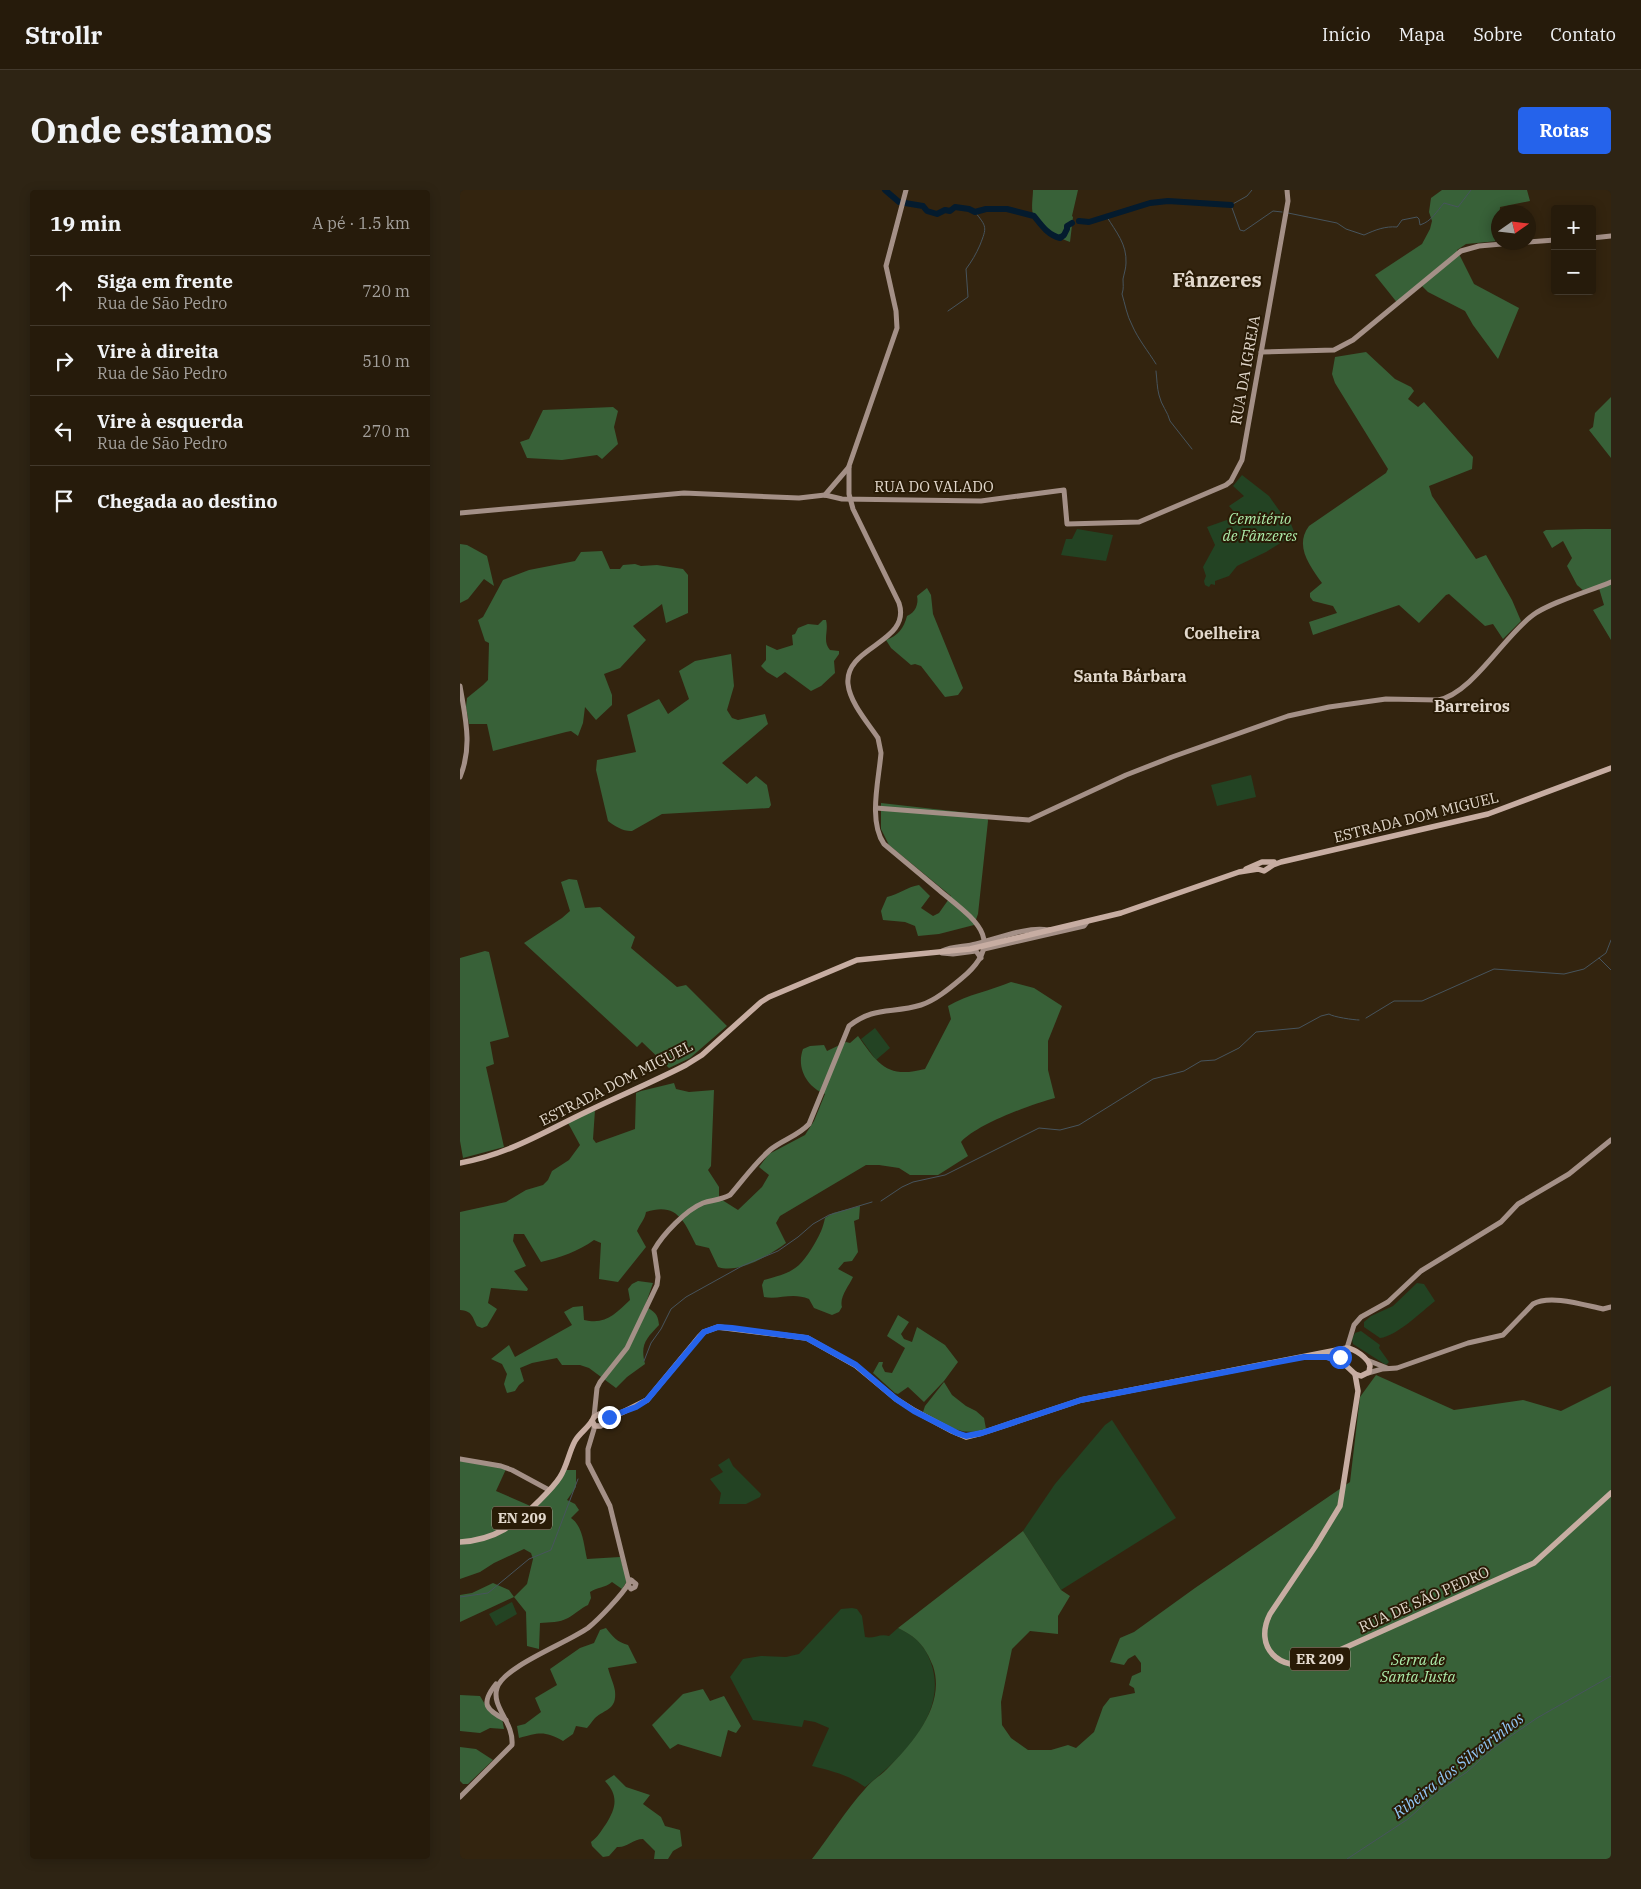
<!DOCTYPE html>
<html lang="pt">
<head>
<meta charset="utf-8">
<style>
  :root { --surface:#261b0b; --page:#2e2414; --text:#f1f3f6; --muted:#a4a19d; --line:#42392c; --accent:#2563eb }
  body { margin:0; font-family:"IBM Plex Serif",serif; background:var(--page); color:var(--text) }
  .controls { position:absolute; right:15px; top:15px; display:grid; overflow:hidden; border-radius:5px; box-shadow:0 2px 12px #0003 }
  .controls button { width:45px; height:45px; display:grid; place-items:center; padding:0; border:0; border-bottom:1px solid var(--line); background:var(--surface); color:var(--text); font:25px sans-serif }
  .compass { position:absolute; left:1031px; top:15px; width:45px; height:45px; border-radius:50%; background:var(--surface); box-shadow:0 2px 12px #0003; rotate:76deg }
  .stop { position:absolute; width:15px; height:15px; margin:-11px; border:4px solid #2563eb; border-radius:50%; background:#fff }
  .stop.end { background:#2563eb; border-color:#fff; box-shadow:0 1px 5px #0008 }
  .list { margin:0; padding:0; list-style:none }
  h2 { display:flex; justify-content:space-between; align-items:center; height:65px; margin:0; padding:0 20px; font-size:21px }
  h2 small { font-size:16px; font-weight:400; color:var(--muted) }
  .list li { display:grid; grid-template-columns:32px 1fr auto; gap:15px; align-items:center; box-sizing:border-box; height:70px; padding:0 20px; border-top:1px solid var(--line) }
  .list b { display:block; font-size:19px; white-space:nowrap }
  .list p { margin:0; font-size:16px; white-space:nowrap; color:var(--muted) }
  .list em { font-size:16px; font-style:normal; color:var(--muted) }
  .icon { flex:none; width:28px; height:28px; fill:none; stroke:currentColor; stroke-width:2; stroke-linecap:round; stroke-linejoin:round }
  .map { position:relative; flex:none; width:1151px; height:1669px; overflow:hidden; border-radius:5px }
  header { display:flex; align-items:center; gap:30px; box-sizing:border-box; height:70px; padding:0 25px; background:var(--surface); border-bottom:1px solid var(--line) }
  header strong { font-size:24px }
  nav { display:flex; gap:28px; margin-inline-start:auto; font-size:18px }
  .intro { display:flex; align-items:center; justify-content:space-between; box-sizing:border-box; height:120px; padding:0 30px }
  h1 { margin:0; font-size:35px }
  .button { padding:12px 22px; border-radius:5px; background:var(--accent); color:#fff; font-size:18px; font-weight:700 }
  main { display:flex; gap:30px; padding:0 30px }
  aside { flex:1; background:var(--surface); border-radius:5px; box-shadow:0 2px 12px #0003 }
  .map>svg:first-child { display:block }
</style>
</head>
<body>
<header>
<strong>Strollr</strong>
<nav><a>Início</a><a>Mapa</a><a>Sobre</a><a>Contato</a></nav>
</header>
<div class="intro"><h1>Onde estamos</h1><a class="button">Rotas</a></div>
<main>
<aside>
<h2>19 min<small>A pé · 1.5 km</small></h2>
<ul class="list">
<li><svg class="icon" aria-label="ahead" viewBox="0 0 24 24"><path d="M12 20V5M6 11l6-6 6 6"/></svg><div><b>Siga em frente</b><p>Rua de São Pedro</p></div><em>720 m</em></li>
<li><svg class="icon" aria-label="right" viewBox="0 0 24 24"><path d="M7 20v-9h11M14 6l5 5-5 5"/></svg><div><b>Vire à direita</b><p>Rua de São Pedro</p></div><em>510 m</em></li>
<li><svg class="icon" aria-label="left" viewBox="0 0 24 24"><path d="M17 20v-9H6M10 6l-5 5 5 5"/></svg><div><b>Vire à esquerda</b><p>Rua de São Pedro</p></div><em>270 m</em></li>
<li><svg class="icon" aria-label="arrive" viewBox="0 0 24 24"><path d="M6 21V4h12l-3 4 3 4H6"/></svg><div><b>Chegada ao destino</b></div></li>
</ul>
</aside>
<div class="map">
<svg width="1151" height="1669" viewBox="0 0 1151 1669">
  <rect width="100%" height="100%" fill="#33240f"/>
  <g fill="#234323">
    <polygon points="782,285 809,306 826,330 829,329 835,344 806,362 777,376 769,386 755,391 755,395 751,394 749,397 745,395 744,391 746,386 743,377 755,355 747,337 778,326 769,316 784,306 773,296"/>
    <polygon points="617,339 653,345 646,371 601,365 606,349 612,349"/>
    <polygon points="791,585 796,607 757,616 751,595"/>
    <polygon points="415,838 430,858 416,870 401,849"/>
    <path d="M957,1093L964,1094L975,1111C961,1122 937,1146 920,1148L904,1137V1132L911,1126L933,1116Z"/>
    <polygon points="901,1141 920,1155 919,1158 929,1172 926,1175 893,1154 892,1149 895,1143"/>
    <polygon points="652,1230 716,1328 601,1400 563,1341 595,1294 645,1235"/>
    <polygon points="269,1268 273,1276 301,1304 300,1307 286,1314 259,1314 261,1303 250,1289 263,1282 258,1275"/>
    <polygon points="52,1412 57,1424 36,1436 29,1424"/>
    <path d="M392,1418L397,1419L402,1426L405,1447C414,1449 420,1443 429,1446L438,1438C455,1446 465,1455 471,1473C489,1523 441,1569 405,1597C389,1585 372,1581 352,1576L369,1538L355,1532L344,1530L342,1537L293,1530L270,1487L283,1469L301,1466L326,1467L339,1464L381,1419Z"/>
  </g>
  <g fill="#386138">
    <path d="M573,0H618L612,26L613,27L610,52C597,47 578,37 573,24C571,18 573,6 573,0Z"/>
    <polygon points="982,0 1067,0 1070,11 1040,17 1038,51 1006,54 997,60 1014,94 1059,118 1038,169 1013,135 1005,121 968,102 961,95 939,115 915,85 962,54 970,39 972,31 969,22 971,8"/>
    <path d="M906,162L935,189L951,197L954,201L948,209L958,217L964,212L1013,267L1012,279L969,296L972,306L1016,369L1026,365L1052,410L1061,431L1043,449L1033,434L1025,436L989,404L986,405L959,433L939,415L853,445L849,432L877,423L873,416L853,411L850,407V403L862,393C850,376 834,356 849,336L926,283L928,279L875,193L872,184L875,167Z"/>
    <polygon points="1151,207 1151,268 1129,240 1133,237 1135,223"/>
    <polygon points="153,217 158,221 154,237 158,254 142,269 137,265 102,270 67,268 60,252 69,249 83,220"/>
    <polygon points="1124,339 1151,339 1151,450 1133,420 1144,415 1138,395 1124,401 1117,395 1107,376 1112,368 1103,351 1092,358 1083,342 1086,340"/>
    <polygon points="0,354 7,355 27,366 34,396 24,389 8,409 0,413"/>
    <polygon points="142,361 150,379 160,379 163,375 175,374 181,376 197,375 223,379 228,385 228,423 206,433 202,414 173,436 186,450 160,478 144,484 152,505 152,515 136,530 125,517 123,533 118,546 111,541 106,542 33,561 27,534 9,534 6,517 7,508 23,495 28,490 29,453 25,451 18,430 23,427 43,390 69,380 115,371 121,362"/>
    <path d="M467,398L471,405L473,424L503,498L498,505L485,507L461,476L455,474L451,475L431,458L426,450C438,446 444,438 447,426C455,423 459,414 457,406Z"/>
    <path d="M363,430H366C369,441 362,451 370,460L379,461V464L374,471L375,483L361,496L351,501L325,482L317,488L307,482L301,476L306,470V455L317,460L333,455L332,445L335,444L338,438L348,434L358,435Z"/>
    <path d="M271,464L274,496L267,520L272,528L278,530L305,524L308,534L262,573L287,594L296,586L307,595L311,615L309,618L202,624L172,641C165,642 154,636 148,631L136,580L137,570L176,562L167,525L199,509L208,524L229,509L219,481L235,471Z"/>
    <path d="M421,613L527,625L528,631L518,724L514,735L479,744L458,746L455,736L445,732L423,730L421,721L427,707C439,704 447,697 459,695L470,706L461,718L473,726L479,723L491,706L429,655L421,639Z"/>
    <polygon points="109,689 117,690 125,718 140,717 175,747 171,758 217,797 226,795 267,836 230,868 209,878 182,852 177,857 64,753 102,728 110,721 101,692"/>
    <polygon points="25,761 29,762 49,847 30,852 34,874 26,877 44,957 3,968 0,951 0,768"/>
    <path d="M551,792L574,798L602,816L588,851V880L595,908C572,914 517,934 501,952L508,966L478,985H450L439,978L419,975H406L320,1026L316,1033L326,1053C310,1065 279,1084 258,1077L249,1058L236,1055C224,1031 217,1012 186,1022C185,1029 180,1034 177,1041L186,1057L158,1092L139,1089L141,1053L134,1050C119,1061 99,1068 81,1072L64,1044H54L53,1051L66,1076L54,1081L68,1099L67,1101L31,1098L28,1113L37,1119L27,1136L22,1138L17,1136C12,1126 12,1121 0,1120V1022L46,1012L66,1000L83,995L88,990L92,981L109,970L120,955L108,933L135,920L133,949L136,953L175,939L176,903L181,901L214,893L216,899L229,902L254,900L251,976L248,980L259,997V1008L278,1020L302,997L309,985L299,977L309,964L345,945L354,931L365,904C347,897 336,878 343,859L350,856L364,855L367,861L386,852L390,853L398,846C418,874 427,889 465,879L491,829L488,816C508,804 530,801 551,792Z"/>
    <path d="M400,1016L399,1029L394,1031L398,1062L392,1071L384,1072L378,1079L393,1087C389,1096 379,1107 382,1117L379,1122L372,1125L354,1118L349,1109C332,1102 319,1110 304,1107L302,1095L304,1090C333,1082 339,1080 355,1053C360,1044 363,1038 365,1028L373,1023Z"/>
    <path d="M178,1091L193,1093L185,1116C194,1122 198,1123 199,1135C186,1149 180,1154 185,1174L167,1187L156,1198L129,1178L120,1175H102L97,1168L72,1173L60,1178L64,1191L59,1195L55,1201L47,1203L44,1194L47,1184L42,1174L31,1169L49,1155L55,1167L112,1135L104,1122L113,1117L123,1116L124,1130C146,1135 155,1124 170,1110L168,1099L172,1094Z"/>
    <polygon points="438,1125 449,1132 441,1144 444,1149 452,1152 457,1137 485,1155 498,1172 484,1191 464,1212 448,1197 438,1204 435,1203 413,1183 419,1172 423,1172 422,1176 425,1182 432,1183 445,1158 427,1146"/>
    <path d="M916,1185L994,1220L1063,1210L1101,1221L1151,1196V1669H352C370,1646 386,1620 405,1599C411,1591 420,1586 427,1579C453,1553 486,1515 473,1476C465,1456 457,1447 438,1438L563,1341L601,1400L610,1406L598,1426V1444L570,1441L552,1459L541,1512L542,1535L551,1548L568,1560H591L608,1555L616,1558L634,1542L643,1517L650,1508L675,1503L674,1498L669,1495L672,1486L681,1482V1473L675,1465L668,1469L664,1475L650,1472L660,1448L674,1442L735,1398L890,1292L900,1207Z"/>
    <path d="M484,1192L492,1205L506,1216L516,1221L524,1228L526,1239C500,1248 486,1234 463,1222L465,1216Z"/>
    <path d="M0,1271L47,1277L36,1301L75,1318L105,1280H116V1297L107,1310L115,1314L119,1320L111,1328C123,1336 124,1356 127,1369L160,1367L167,1391L162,1399L152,1392C145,1398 137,1397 130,1402L131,1408L128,1415C121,1418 115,1424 108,1428C99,1433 90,1432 80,1433L79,1459L67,1456L66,1422L54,1407L0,1432V1405L12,1403L33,1393L49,1400L54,1407L67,1394L73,1369L71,1363L64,1359L34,1373L20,1382L0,1389Z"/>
    <path d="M146,1438C153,1447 157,1452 168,1455L177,1473L148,1478C150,1486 154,1494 155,1501C157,1520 145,1519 135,1528C132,1531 130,1535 127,1538L116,1536L113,1544L103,1551C84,1540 78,1543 59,1548L57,1536L65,1534L81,1522L75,1508L97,1495L90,1479L120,1458L134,1453L140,1440Z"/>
    <polygon points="243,1499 250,1511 264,1506 281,1536 276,1543 268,1540 261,1567 218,1554 210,1559 192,1535 223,1504"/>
    <polygon points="0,1505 20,1506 29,1521 42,1528 44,1539 30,1538 20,1543 0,1541"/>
    <polygon points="0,1557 16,1559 33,1570 8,1594 3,1594 0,1591"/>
    <path d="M154,1585L166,1597L190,1605L183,1614L201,1627L205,1636L220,1640L222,1656L213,1661L208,1669H194L195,1661L183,1649C173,1649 167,1658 157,1657L149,1666L143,1667L132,1656L131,1652C138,1647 141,1641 146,1634C156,1618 159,1606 145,1591Z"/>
  </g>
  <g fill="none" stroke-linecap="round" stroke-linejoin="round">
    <g stroke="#47545d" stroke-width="1">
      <polyline points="792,0 787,6 771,15 780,40 784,41 813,21 822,22"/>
      <path d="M828,23L877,33L886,39L904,45C915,40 925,36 937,37L942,30L957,27L959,29L960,35C972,31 976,22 984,13L998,17L1011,0"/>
      <path d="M647,27C656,42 667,54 666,73C666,78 664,84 663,89C663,95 664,98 662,104C665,114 667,126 672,135C678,149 688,161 696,174"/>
      <path d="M488,121L508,107L506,79C512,71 516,64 520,55C527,37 527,37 515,22"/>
      <path d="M696,181C697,189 697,198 699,205C701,215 708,222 710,231L732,259"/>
      <polyline points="1139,768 1151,780"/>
      <polyline points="906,828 934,811 962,811 1034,779 1104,784 1124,779 1146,763 1151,750"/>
      <path d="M421,1011L442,997L453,992L485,985L579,938L600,940L619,935L693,889L724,881L741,871L755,870L779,858L796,842L839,838L861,826L869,824C873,827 894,830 899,830"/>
      <polyline points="184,1171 191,1153 201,1139 211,1119 226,1107 282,1076 318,1061 338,1047 353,1034 369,1025 412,1012"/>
      <polyline points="0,1407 28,1403 69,1369 91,1360 118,1289"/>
      <polyline points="887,1669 948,1629 980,1600 1007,1582 1032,1559 1077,1528 1151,1486"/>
    </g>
    <g stroke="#041b2e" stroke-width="6">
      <path d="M425,0L439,12L463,16L467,21L477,24L485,20L490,21L495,17L509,19L515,22L526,19H547L574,26C582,36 588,45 600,48L604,45L607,39V36L612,33"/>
      <polyline points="619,31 629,32 690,13 708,11 771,15"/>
    </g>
    <g stroke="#a49087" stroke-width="5">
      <polyline points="1132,48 1151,46"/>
      <polyline points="1068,52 1095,50"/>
      <polyline points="801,162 874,160 893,150 1001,61 1019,56 1065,52"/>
      <polyline points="365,305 389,277"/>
      <polyline points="0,323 224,303 339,308 365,305 382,309 521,311 604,300 607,334 679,332 766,295 771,291 782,270 828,11 827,0"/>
      <path d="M0,496C5,527 13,556 0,587"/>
      <path d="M416,618L569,630L666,585L712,567L828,526L869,517L926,509L978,510C1012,504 1044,446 1073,425C1091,412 1130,401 1151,392"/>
      <polyline points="524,759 624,736 627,732"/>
      <path d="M482,761C493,756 505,757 516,754C536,749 568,736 588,740"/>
      <polyline points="482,763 493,764 516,761 521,768"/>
      <polyline points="887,1158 894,1135 901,1127 928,1112 961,1081 1041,1032 1058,1014 1109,984 1151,950"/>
      <polyline points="907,1170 927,1178"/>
      <path d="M908,1183L922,1179L937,1178L1008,1153L1043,1145L1073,1114C1090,1104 1124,1115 1143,1119L1151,1117"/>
      <path d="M134,1227L137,1198L140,1192L167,1158L197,1095L198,1087L194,1060C203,1044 226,1020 243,1013C252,1010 261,1010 270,1005C283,990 295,973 310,960C322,950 338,946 349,934L389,836C414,816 432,824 461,815C476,810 490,798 502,788C549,749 512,728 479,700C461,685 442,669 424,654C408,631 419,589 421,563L418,548C408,533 390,513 388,494C384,456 452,453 439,413L393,319L389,304V276L437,138L436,121L426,76L446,0"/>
      <polyline points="134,1235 134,1239 128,1259 128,1273 150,1316 169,1393"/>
      <polyline points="0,1269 41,1276 52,1280 89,1300"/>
      <polyline points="168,1395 171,1399 175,1397 176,1394 171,1390"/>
      <path d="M36,1494C20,1514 26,1520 46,1530"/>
      <path d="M0,1607L52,1555C54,1532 31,1517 37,1498C44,1476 107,1453 128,1438C139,1429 162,1405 169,1393L172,1391"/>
    </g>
    <g stroke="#c7ada2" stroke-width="5.5">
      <polyline points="786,679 802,672 814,672"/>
      <polyline points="590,740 661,723 779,682 798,679 804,681 813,675 821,672 1028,624 1151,578"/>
      <path d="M0,973C49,964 82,943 126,922C159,906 193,892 226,875L242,865L301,812L309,807L397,770L489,761"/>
      <polyline points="856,1167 867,1167 881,1171"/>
      <path d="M895,1184L898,1201L880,1316L855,1357L810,1424C793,1457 820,1483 853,1472L1074,1373L1151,1303"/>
      <path d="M132,1231L135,1236H141L149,1229L187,1210L239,1147L244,1142L258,1137L347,1148L395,1175L436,1209L455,1221L492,1241L506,1247L522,1243L621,1210L887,1158C895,1159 908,1168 910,1176L909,1182L901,1186L895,1184L880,1170V1163L883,1159"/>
      <path d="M0,1352C36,1350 56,1334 80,1310C87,1303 95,1295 100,1287C107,1276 109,1262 115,1251C120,1242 130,1237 134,1227L139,1224L151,1227"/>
    </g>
    <polyline stroke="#c7ada2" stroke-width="5.5" points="489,761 510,759 590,740"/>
  </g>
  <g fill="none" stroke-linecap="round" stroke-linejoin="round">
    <polyline stroke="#2563eb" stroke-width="6" points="149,1227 176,1217 187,1210 244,1142 258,1137 272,1138 347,1148 396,1175 436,1209 454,1221 497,1243 506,1246 522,1243 621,1210 844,1167 867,1167 881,1171 880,1167"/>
  </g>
  <g text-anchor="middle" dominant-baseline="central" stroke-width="4" stroke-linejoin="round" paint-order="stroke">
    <g fill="#291b06" stroke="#aa9f91" stroke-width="1">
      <rect x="32" y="1316.5" width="60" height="23" rx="4"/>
      <rect x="830" y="1457.5" width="60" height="23" rx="4"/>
    </g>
    <g font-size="14" font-weight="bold" fill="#e2d8cc">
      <text x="62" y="1328">EN 209</text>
      <text x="860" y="1469">ER 209</text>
    </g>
    <g font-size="15" fill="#e2d8cc" stroke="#291b06">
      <text transform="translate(785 180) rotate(-80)">RUA DA IGREJA</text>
      <text x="474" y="296">RUA DO VALADO</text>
      <text transform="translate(956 627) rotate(-14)">ESTRADA DOM MIGUEL</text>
      <text transform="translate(156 893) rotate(-27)">ESTRADA DOM MIGUEL</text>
      <text transform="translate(964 1409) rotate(-24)">RUA DE SÃO PEDRO</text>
    </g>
    <g font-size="15" font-style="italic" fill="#adedab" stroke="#291b06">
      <text x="800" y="328">Cemitério<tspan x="800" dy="17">de Fânzeres</tspan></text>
      <text x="958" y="1469">Serra de<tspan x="958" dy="17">Santa Justa</tspan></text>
    </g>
    <g font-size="16" font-weight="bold" fill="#e2d8cc" stroke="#291b06">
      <text x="762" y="443">Coelheira</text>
      <text x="670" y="486">Santa Bárbara</text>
      <text x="1012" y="516">Barreiros</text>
    </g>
    <g font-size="16" font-style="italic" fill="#91c6f6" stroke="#291b06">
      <text transform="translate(998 1575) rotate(-38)">Ribeira dos Silveirinhos</text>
    </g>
    <g font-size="20" font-weight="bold" fill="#e2d8cc" stroke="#291b06">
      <text x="757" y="89">Fânzeres</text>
    </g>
  </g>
</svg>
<div class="controls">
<button>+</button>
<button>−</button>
</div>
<svg class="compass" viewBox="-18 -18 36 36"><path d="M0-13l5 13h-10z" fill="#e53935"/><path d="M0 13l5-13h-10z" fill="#a4a19d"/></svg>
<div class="stop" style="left:880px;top:1167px"></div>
<div class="stop end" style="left:149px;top:1227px"></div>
</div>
</main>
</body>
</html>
